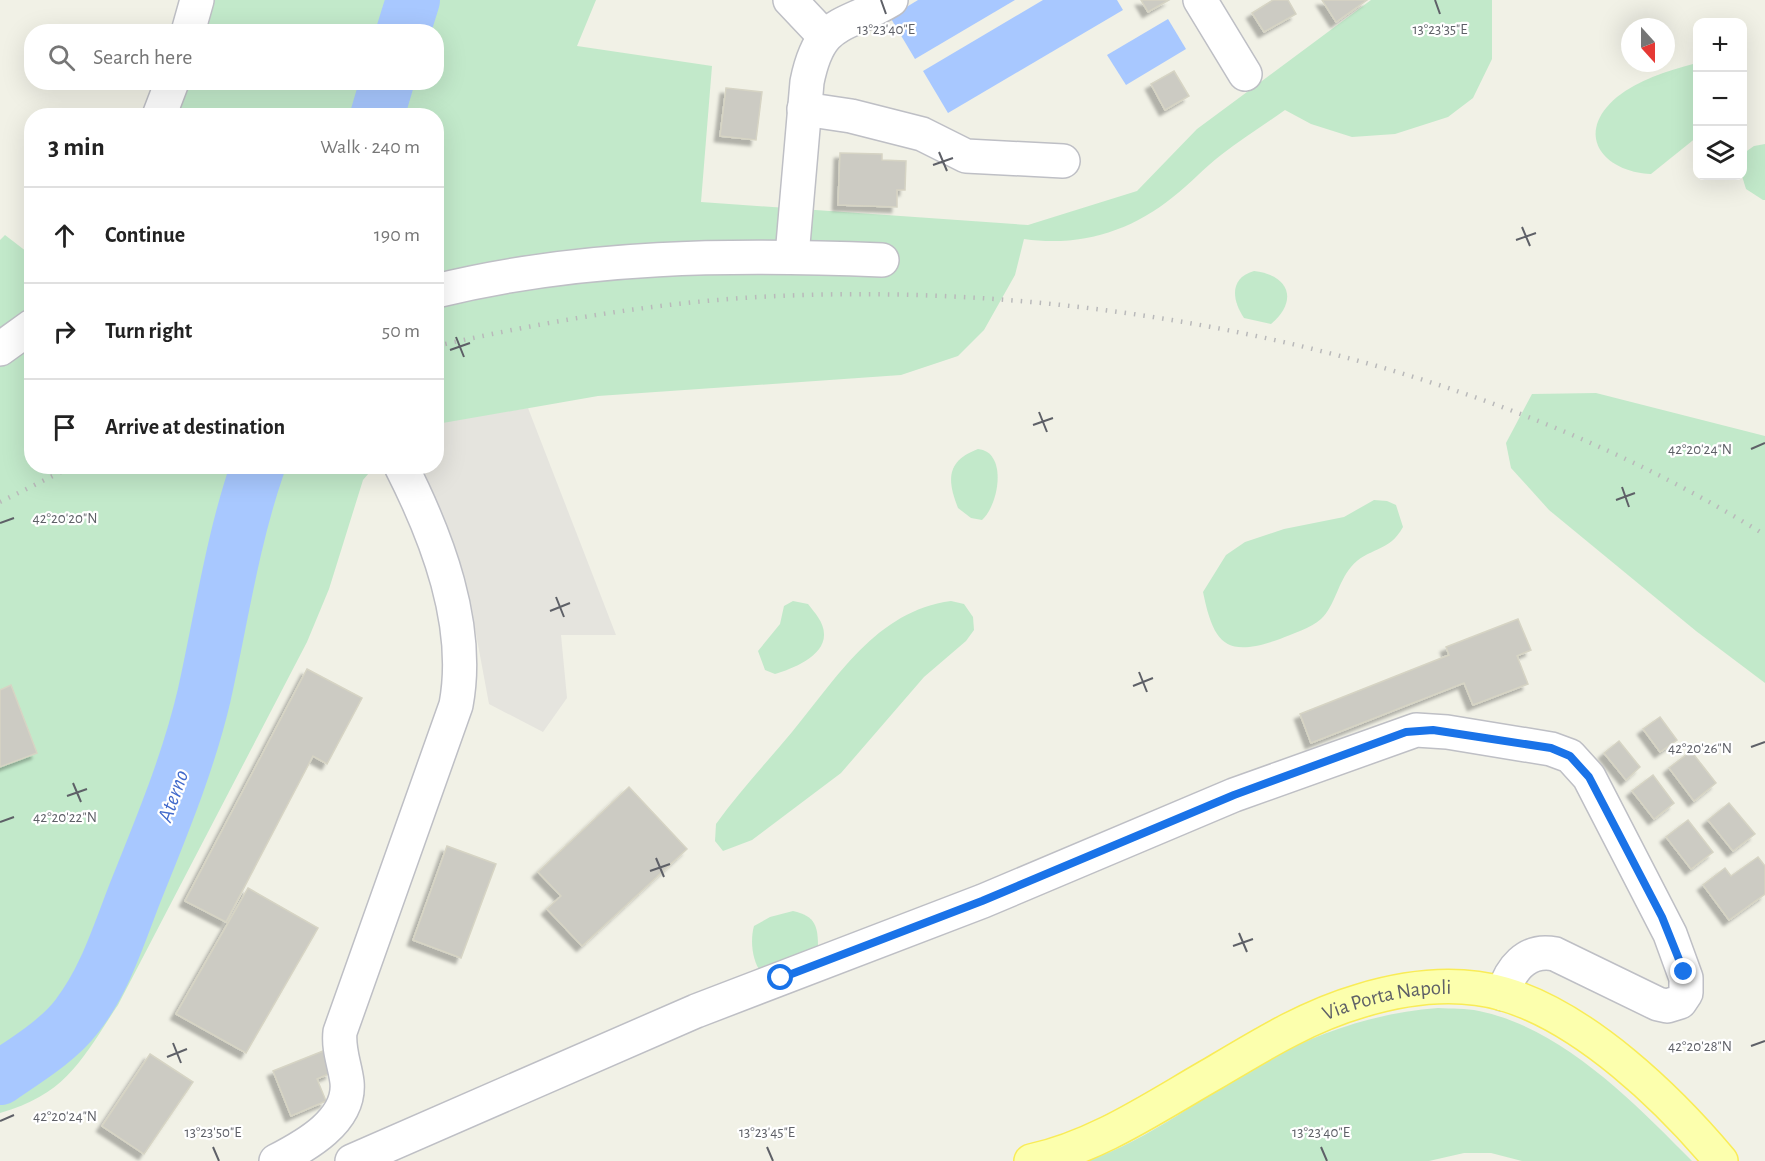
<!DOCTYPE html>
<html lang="en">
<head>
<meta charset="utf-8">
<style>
  :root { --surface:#fff; --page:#f2f2f2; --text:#222; --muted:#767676; --line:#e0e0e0 }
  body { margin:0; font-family:"Alegreya Sans",sans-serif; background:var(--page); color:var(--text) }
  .controls { position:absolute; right:18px; top:18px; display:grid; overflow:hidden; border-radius:12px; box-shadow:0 6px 24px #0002 }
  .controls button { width:54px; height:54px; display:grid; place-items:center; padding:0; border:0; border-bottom:2px solid var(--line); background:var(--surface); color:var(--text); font:30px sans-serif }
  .compass { position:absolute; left:1621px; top:18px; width:54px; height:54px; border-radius:50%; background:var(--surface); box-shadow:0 6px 24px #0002; rotate:159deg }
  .stop { position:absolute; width:18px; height:18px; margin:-14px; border:4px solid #1a73e8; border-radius:50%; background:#fff }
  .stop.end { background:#1a73e8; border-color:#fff; box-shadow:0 2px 6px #0008 }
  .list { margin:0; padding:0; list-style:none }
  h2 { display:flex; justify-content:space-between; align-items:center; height:78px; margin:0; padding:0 24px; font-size:26px }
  h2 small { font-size:20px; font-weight:400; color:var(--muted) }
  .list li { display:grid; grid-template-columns:39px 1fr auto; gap:18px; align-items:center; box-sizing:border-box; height:96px; padding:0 24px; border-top:2px solid var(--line) }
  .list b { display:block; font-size:22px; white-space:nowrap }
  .list em { font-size:20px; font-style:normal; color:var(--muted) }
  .icon { flex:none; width:33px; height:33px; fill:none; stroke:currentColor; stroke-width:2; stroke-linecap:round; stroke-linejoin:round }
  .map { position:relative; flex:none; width:1765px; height:1161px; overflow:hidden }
  .search { position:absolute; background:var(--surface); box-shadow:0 6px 24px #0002; left:24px; top:24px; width:420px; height:66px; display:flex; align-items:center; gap:15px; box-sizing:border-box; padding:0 21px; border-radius:24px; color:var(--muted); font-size:22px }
  .panel { position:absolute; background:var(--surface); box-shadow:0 6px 24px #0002; left:24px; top:108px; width:420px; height:366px; border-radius:24px }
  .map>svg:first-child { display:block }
</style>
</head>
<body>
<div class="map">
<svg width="1765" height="1161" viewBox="0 0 1765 1161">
  <defs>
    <filter id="shadow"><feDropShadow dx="-5.5" dy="5.5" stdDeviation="1.5" flood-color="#0004"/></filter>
  </defs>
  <rect width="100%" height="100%" fill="#f1f1e6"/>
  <polygon fill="#e5e4de" points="528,408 616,635 561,635 567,698 543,732 489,704 474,623 451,542 418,467 436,466 437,424 439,422"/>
  <g fill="#c2e9ca">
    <path d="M206,0H596L577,46L712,66L701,202L1028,225L1137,191L1197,129L1371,0H1492V59L1473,98L1448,117L1395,134L1352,137L1311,124L1285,110C1264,125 1242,139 1221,155C1204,168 1190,184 1173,197C1130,232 1079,247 1024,239L1015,275L984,330L958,356L901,375L598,396L437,424L436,116H169L182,83L436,82V32L197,31Z"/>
    <path d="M1693,64L1697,65V137L1651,174C1603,172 1573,134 1617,97C1638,80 1667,71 1693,64Z"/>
    <polygon points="1765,144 1765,200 1763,200 1746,189 1742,176 1744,153 1754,146"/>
    <path d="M5,235L31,255L32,466L374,467L363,480L329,589L307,642L118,1005C82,1059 67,1094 0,1113V240Z"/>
    <path d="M1254,271C1289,275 1299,300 1271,324L1244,318C1232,300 1229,278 1254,271Z"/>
    <polygon points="1596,393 1765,436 1765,683 1696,631 1549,510 1511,468 1506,443 1532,394"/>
    <path d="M978,449C1008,452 999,505 982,520L971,518L958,508C947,480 946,461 978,449Z"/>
    <path d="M1374,500L1387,501L1396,505L1403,527C1389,553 1368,547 1351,567C1338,582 1335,606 1321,619C1311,628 1292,634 1280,639C1226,658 1214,645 1203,592L1226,555L1245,542L1284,529L1344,517Z"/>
    <path d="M793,601L808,604C814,612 824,622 824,634C825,656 792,669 775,674L765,670L758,651L780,624L784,606Z"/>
    <path d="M951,601L964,604L973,617L974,630L966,641L924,677L841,773L752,840L723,851L715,841L716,824C739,792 767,762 792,732C837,678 876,611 951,601Z"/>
    <path d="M793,911C816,916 818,927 818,948L761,972C752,961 750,940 754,926L770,917Z"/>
    <path d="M1438,1008C1451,1009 1466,1008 1479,1011C1562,1028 1635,1103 1692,1161H1522L1491,1153H1464L1429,1161H1086C1151,1140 1206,1093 1265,1061C1320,1032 1375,1013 1438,1008Z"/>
  </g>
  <g fill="#a8c8ff">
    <polygon points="918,0 1015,0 915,59 890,17"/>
    <polygon points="1043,0 1117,0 1123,10 948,113 923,71"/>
    <polygon points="1168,19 1186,49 1126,85 1107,55"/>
  </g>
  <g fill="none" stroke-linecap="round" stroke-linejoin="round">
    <g stroke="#a8c8ff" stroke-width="54">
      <polyline points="403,32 413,0"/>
      <polyline points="377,116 387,82"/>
      <path d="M0,1078C26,1060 58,1041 77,1016C105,980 119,934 135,893C161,828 188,764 204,696C221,620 232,541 258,466"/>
    </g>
  </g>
  <g fill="#cccbc3" stroke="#d6d4c4" stroke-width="1.5" filter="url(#shadow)">
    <polygon points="1141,0 1169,0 1148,12"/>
    <polygon points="1273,0 1288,0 1296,14 1264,32 1252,13"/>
    <polygon points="1322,0 1367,0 1336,22"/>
    <polygon points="1174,71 1189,96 1165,110 1151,84"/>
    <polygon points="726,88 762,92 756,140 720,136"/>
    <polygon points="840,153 882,154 882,160 906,161 905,190 897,190 897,207 838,205"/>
    <polygon points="1518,619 1531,650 1517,656 1528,684 1473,705 1464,683 1311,743 1300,714 1449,655 1446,647"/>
    <polygon points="307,669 362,698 327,764 313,756 226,922 185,901"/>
    <polygon points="11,685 37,753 0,767 0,690"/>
    <polygon points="1660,717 1677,740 1660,752 1643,729"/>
    <polygon points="1619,741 1640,767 1626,780 1604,753"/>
    <polygon points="1691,751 1716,783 1694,801 1669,768"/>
    <polygon points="1653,775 1674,803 1654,819 1632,791"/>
    <polygon points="629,787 687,849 582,946 547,909 561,896 538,872"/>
    <polygon points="1729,803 1755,834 1733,851 1708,820"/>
    <polygon points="1688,820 1713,852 1691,869 1666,837"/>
    <polygon points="447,846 496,864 461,958 413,940"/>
    <polygon points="1758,857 1765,866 1765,894 1729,920 1703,885 1725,868 1731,876"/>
    <polygon points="248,888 318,928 246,1053 176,1014"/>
    <polygon points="323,1051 331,1073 317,1079 326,1101 291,1116 273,1071"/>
    <polygon points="150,1054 193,1082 144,1154 102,1126"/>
  </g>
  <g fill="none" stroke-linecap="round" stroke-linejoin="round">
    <g stroke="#bebfc5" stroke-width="36">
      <g id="minor">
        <polyline points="790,0 824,36"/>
        <polyline points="1200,0 1245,74"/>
        <polyline points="188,32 197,0"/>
        <polyline points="804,109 851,116 922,134 966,156 1063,161"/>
        <polyline points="159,116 172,82"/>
        <path d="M792,256L807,82C820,18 843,29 891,0"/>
        <path d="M436,291C582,255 733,254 882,260"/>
        <polyline points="0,349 32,326"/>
        <path d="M276,1161C305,1146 351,1121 347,1082C345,1065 338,1050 340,1032L456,705C471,625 437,537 401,466"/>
        <path d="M352,1161L696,1011L983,901L1234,795L1416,730L1447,732L1551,749L1570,756L1589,777L1670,934L1686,978V993L1680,1002L1667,1006L1658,1004L1555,954C1526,948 1510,970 1503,994"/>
      </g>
    </g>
    <g stroke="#f9ec57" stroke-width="36">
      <g id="major">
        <path id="s1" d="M1031,1161C1097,1147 1156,1106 1214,1073C1261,1045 1308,1016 1360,1001C1406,987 1458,981 1504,994C1585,1018 1668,1098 1721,1161"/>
      </g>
    </g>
    <use href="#minor" stroke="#fff" stroke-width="33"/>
    <use href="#major" stroke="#fcffad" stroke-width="33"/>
    <g stroke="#b9b9ba" stroke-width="4.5" stroke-dasharray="1.5 8" stroke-linecap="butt">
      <path d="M436,346C548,321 663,301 778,296C1110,281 1482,358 1765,535"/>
      <polyline points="0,502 73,466"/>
    </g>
  </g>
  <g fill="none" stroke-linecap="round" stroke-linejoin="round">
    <polyline stroke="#1a73e8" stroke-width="8" points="781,978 982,901 1234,795 1406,732 1433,730 1551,748 1570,756 1589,777 1662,917 1684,972"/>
  </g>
  <path fill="none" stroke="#5e6067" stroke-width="2" d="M881,0L886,14M1435,0L1440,14M939,152L947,171M933,165L953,158M1522,227L1530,246M1516,240L1536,233M456,337L464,357M450,350L470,343M1039,412L1047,432M1033,425L1053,418M1751,449L1765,443M1622,487L1629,507M1616,500L1635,493M0,523L14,518M556,597L564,617M550,611L570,603M1139,672L1147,692M1133,686L1153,678M1751,747L1765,742M73,783L81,802M67,796L87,789M0,822L14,817M656,858L664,877M650,871L670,864M1239,933L1247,952M1233,946L1253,939M173,1043L181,1063M1751,1046L1765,1041M167,1057L187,1049M0,1121L14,1115M213,1147L219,1161M767,1147L773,1161M1321,1147L1327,1161"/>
  <g text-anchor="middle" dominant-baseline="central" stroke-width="4.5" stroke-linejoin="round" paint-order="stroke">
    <g font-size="21" fill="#5e6067" stroke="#fff">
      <text stroke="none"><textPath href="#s1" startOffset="394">Via Porta Napoli</textPath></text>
    </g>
    <g font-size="22" font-style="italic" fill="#426acb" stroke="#fff">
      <text transform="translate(173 796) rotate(-70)">Aterno</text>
    </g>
  </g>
  <g font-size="15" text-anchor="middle" fill="#5e6067" stroke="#fff" stroke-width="4.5" stroke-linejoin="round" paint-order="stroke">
    <text x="886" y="34">13°23'40"E</text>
    <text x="1440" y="34">13°23'35"E</text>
    <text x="1700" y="454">42°20'24"N</text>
    <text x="65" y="523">42°20'20"N</text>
    <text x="1700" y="753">42°20'26"N</text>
    <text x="65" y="822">42°20'22"N</text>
    <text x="1700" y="1051">42°20'28"N</text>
    <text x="65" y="1121">42°20'24"N</text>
    <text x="213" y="1137">13°23'50"E</text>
    <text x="767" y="1137">13°23'45"E</text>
    <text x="1321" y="1137">13°23'40"E</text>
  </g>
</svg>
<div class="controls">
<button>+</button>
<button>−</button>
<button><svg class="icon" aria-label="layers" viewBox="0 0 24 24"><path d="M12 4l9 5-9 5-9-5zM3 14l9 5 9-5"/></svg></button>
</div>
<svg class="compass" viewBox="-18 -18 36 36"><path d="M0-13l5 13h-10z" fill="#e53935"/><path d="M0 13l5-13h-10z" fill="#767676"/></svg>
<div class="stop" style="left:781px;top:978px"></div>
<div class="stop end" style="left:1684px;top:972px"></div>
<div class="search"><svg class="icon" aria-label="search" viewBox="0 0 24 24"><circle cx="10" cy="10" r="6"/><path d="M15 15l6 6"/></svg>Search here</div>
<section class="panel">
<h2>3 min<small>Walk · 240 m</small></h2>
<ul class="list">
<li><svg class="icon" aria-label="ahead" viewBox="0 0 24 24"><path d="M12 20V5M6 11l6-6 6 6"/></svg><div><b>Continue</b></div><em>190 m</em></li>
<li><svg class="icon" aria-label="right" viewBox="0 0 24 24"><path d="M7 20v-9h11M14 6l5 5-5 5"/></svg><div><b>Turn right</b></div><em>50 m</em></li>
<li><svg class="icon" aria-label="arrive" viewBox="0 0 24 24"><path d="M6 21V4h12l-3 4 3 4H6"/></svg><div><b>Arrive at destination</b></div></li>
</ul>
</section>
</div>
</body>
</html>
